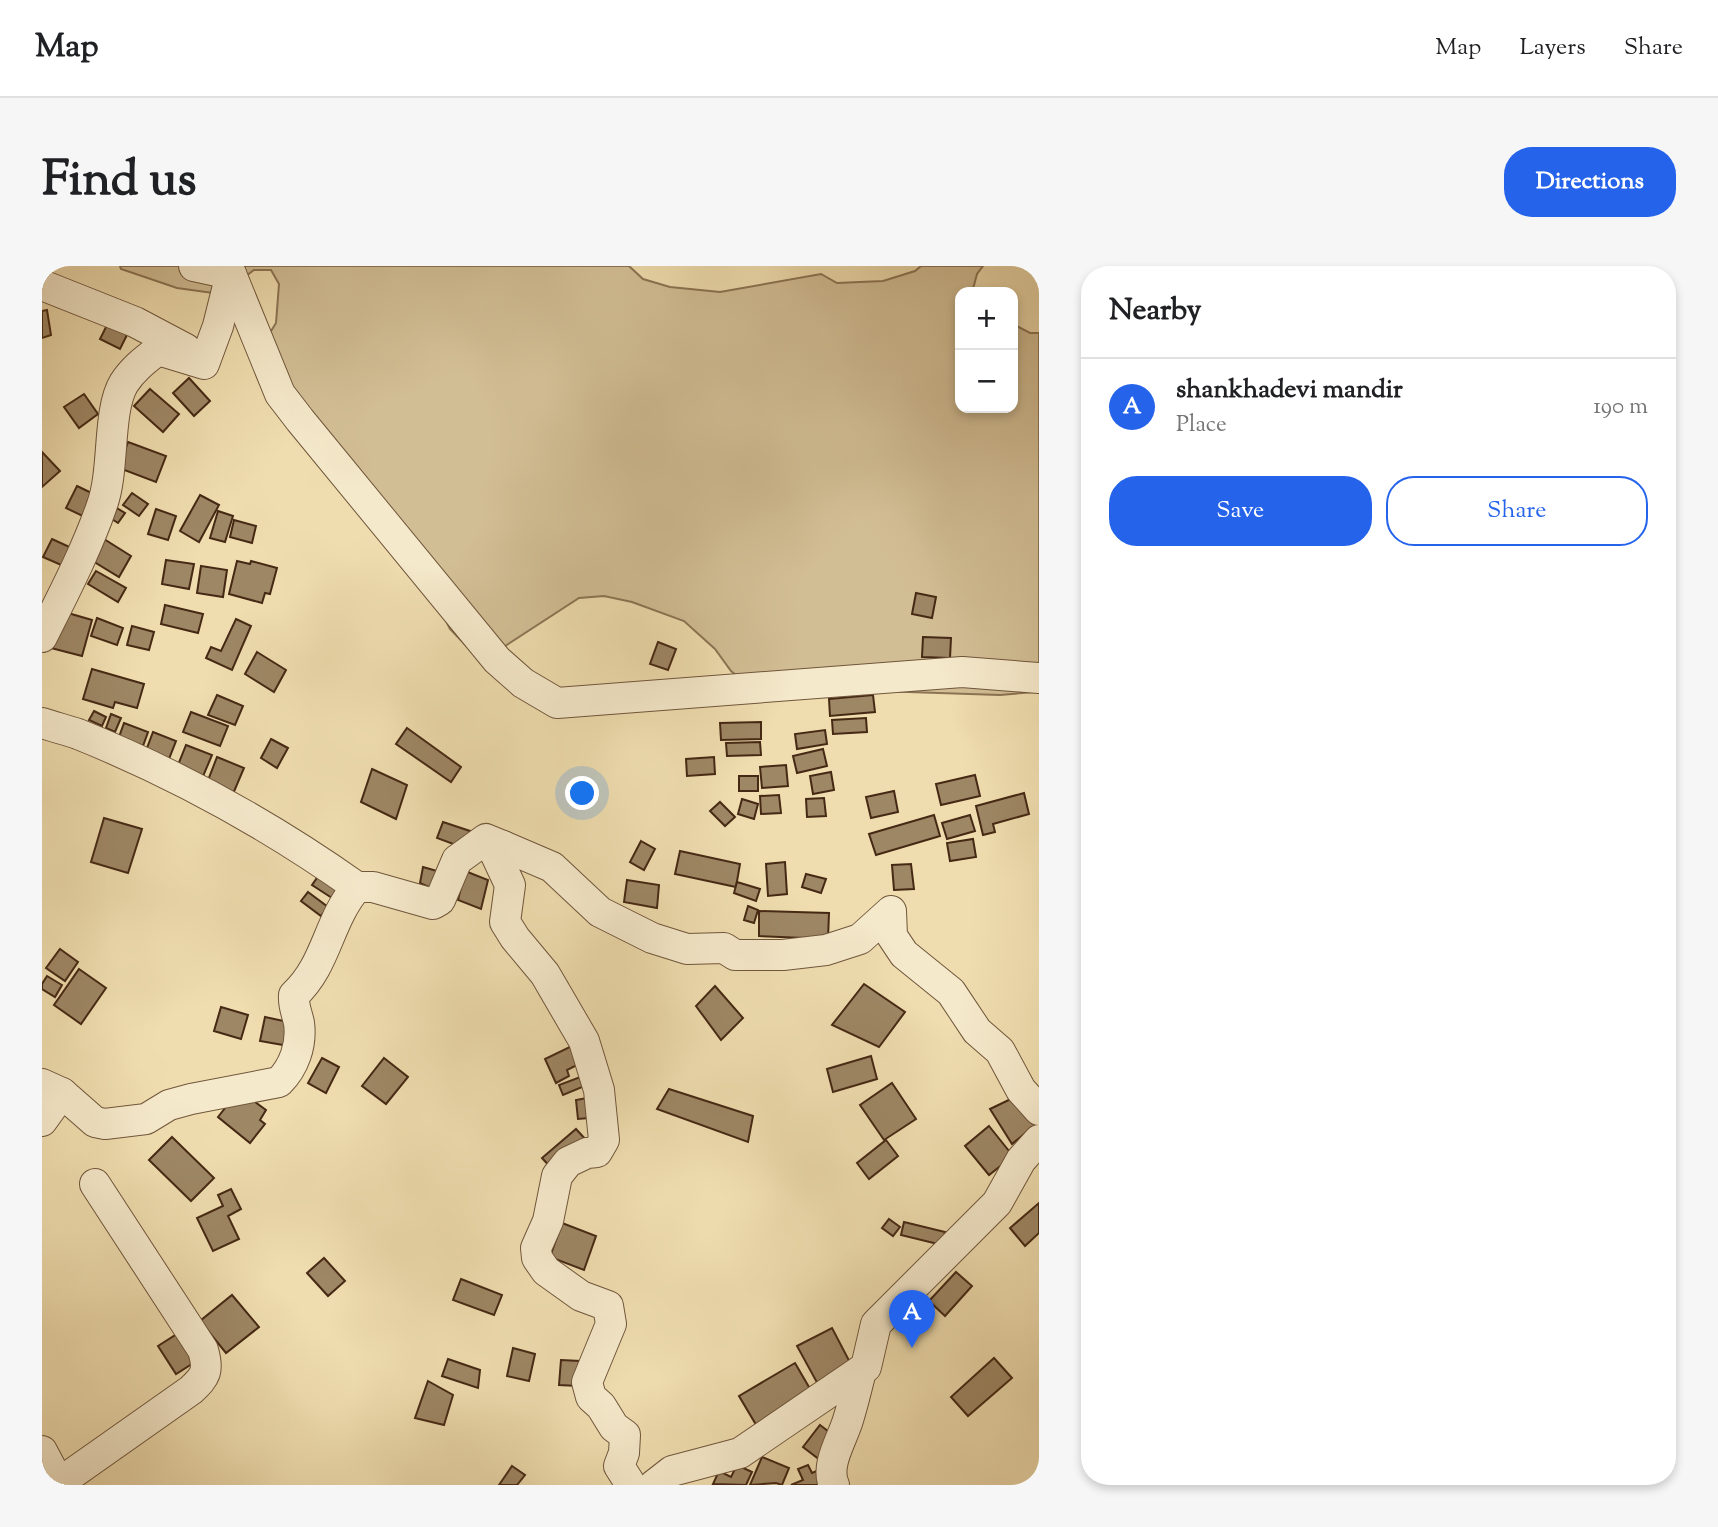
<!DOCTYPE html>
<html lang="en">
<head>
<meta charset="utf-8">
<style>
  :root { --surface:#fff; --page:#f6f6f6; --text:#202124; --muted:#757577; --line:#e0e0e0; --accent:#2563eb }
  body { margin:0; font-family:"Sorts Mill Goudy",serif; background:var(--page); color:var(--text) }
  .controls { position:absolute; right:21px; top:21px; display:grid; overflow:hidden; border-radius:14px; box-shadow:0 4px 10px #0003 }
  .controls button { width:63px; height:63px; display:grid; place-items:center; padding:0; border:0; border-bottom:2px solid var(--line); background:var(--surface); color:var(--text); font:35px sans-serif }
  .you { position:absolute; left:541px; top:528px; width:24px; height:24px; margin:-18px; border:5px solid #fff; border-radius:50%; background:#1a73e8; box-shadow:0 0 0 10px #1a73e833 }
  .badge { display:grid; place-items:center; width:46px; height:46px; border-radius:50%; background:var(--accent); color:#fff; font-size:23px; font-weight:700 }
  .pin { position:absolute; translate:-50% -58px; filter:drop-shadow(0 2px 4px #0008) }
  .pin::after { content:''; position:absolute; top:37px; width:24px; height:21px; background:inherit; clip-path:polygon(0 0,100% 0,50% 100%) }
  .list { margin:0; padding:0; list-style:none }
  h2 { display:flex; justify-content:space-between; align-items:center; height:91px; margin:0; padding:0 28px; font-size:30px }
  h2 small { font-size:23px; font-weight:400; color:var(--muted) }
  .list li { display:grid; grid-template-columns:46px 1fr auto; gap:21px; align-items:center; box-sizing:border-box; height:98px; padding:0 28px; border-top:2px solid var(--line) }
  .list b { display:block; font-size:26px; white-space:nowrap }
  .list p { margin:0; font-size:23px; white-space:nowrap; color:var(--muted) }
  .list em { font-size:23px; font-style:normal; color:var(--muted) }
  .actions { display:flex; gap:14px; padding:21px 28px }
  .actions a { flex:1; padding:16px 0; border:2px solid var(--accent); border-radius:28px; text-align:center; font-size:24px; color:var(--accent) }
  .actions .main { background:var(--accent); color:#fff }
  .map { position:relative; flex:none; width:997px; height:1219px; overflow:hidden; border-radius:28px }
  header { display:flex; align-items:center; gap:42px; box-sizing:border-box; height:98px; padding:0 35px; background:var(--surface); border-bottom:2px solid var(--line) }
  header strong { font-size:33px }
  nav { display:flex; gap:38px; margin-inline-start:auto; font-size:24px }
  .intro { display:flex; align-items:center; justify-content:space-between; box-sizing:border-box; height:168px; padding:0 42px }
  h1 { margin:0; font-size:49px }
  .button { padding:18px 32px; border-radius:28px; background:var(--accent); color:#fff; font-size:24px; font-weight:700 }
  main { display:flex; gap:42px; padding:0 42px }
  aside { flex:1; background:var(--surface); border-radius:28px; box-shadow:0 4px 10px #0003 }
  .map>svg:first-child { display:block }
</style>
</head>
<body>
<header>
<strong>Map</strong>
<nav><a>Map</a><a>Layers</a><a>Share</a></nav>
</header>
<div class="intro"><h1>Find us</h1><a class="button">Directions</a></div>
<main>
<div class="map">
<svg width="997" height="1219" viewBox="0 0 997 1219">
  <rect width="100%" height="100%" fill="#efddaf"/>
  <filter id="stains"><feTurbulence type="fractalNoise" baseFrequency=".00286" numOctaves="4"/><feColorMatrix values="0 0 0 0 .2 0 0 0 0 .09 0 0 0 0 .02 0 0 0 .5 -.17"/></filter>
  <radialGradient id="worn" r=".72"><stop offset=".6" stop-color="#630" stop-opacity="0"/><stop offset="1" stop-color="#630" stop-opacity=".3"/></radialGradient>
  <polygon fill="#d2be95" stroke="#8c7454" stroke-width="2" points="78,0 587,0 601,13 628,21 678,26 779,8 795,17 841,15 873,5 879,0 941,0 935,8 931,23 934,26 918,26 918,142 971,142 971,58 988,67 997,67 997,421 992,426 958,429 709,421 689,405 673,383 642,355 590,336 562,330 537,332 457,384 431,387 408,363 398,343 247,155 226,70 234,57 237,18 229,4 212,4 189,21 171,27 135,22 79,3"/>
  <g fill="#9e8765" stroke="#462914" stroke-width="2">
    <polygon points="5,44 9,69 0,72 0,45"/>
    <polygon points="66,57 86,67 78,83 58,73"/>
    <polygon points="147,112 168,135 152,150 131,127"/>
    <polygon points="108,123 137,148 121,166 92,140"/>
    <polygon points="42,128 56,148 37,162 22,141"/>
    <polygon points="86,176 124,190 114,216 77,202"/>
    <polygon points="0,186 18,205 0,221"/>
    <polygon points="35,220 58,231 47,253 24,242"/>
    <polygon points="90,227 106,238 97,250 81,239"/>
    <polygon points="158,229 177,239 157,276 138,265"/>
    <polygon points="68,238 83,247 76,257 62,248"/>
    <polygon points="114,243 134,250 126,274 106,268"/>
    <polygon points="176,245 191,250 183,276 168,272"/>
    <polygon points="192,254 214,260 210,277 188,271"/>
    <polygon points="10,273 34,284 26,302 1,291"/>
    <polygon points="62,273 89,290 77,311 49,294"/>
    <polygon points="124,294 152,298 147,323 120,318"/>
    <polygon points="195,295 208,298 209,295 235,302 228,328 223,327 220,337 187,328"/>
    <polygon points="159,300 185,304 181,331 155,327"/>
    <polygon points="54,305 84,322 76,336 46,318"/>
    <polygon points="874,327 894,331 890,352 870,348"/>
    <polygon points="123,339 161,348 156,367 119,358"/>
    <polygon points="19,345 50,354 40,390 9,382"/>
    <polygon points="55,352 81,362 75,379 49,370"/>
    <polygon points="194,353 209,360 190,404 164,392 169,381 179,385"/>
    <polygon points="90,360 112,366 107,384 85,379"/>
    <polygon points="881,371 909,372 908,392 880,391"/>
    <polygon points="616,376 634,383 626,404 608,398"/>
    <polygon points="215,386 244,404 232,426 203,408"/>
    <polygon points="50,403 102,418 95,442 73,436 71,442 41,433"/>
    <polygon points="175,429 201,440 193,459 166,449"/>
    <polygon points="831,429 833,446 788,450 787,433"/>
    <polygon points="52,445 64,451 60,460 47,454"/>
    <polygon points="149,446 186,460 178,480 141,466"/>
    <polygon points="69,448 79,452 73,466 64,462"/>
    <polygon points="824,452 825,466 791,468 790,454"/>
    <polygon points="719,456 719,473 679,474 678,457"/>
    <polygon points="82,457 106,466 101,480 77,471"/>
    <polygon points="365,462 419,501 409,516 354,478"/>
    <polygon points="783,464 785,478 755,483 753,468"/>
    <polygon points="111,466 134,475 125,498 102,490"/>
    <polygon points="229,473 246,482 235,502 219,492"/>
    <polygon points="718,476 719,489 685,490 684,477"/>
    <polygon points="144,479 170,489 159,515 134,504"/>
    <polygon points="781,483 785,500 755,507 751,490"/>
    <polygon points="175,491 202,502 191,528 165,517"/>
    <polygon points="672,491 673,508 645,510 644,493"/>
    <polygon points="744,499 746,520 720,522 718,501"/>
    <polygon points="330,503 365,519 354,553 319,536"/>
    <polygon points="789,506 792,524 771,528 768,510"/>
    <polygon points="933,509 938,530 899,539 894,518"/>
    <rect x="697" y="510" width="19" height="15"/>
    <polygon points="852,525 856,546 829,552 824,531"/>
    <polygon points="982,527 987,548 951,558 953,566 941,569 934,540"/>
    <polygon points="737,529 739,547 719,548 718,530"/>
    <polygon points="782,532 784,550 765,551 764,533"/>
    <polygon points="700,533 716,538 712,553 696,548"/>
    <polygon points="678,536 693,551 683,560 668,545"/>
    <polygon points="892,549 898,570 834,589 827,568"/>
    <polygon points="928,549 933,565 905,573 900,557"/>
    <polygon points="62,552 100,563 86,607 49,596"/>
    <polygon points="401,556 428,565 422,582 395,572"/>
    <polygon points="931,573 934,591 908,595 905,577"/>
    <polygon points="599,575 613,583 602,604 588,596"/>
    <polygon points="638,585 698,598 694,621 633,608"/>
    <polygon points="743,596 745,628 726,630 724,598"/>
    <polygon points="869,598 872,623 852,624 850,599"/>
    <polygon points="381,601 395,605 397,626 378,617"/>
    <polygon points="423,605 446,614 439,643 416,634"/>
    <polygon points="279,606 302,621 293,634 270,619"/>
    <polygon points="764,608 784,613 779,627 760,621"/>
    <polygon points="585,614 617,619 615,642 582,636"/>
    <polygon points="695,616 718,623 714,635 692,627"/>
    <polygon points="266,626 286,641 279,650 259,635"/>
    <polygon points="706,640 716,644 712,657 702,654"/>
    <polygon points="717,645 787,647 786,673 717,670"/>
    <polygon points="18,683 36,696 23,715 4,702"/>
    <polygon points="37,703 64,722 39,758 12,739"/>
    <polygon points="5,710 20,719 13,731 0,723 0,718"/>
    <polygon points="822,718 863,746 837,781 790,759"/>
    <polygon points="673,720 701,752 679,774 654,740"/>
    <polygon points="179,741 206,749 199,773 172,765"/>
    <polygon points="223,751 251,757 247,780 218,775"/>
    <polygon points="536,777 545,794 525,804 527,810 514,817 503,793"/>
    <polygon points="829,790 835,813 791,826 785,803"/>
    <polygon points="280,792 297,801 284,827 266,817"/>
    <polygon points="342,792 366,811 344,838 320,820"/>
    <polygon points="541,810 545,819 521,829 517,819"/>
    <polygon points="850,817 874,853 842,874 818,839"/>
    <polygon points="627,823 711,850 706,876 615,843"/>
    <polygon points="205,830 224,844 218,854 223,858 208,877 176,851 191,832"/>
    <polygon points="975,830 997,856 970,878 948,843"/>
    <polygon points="545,832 547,852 536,853 534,834"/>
    <polygon points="947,860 971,890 947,909 923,880"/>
    <polygon points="534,863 545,875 511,904 500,892"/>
    <polygon points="130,871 172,912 149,935 107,894"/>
    <polygon points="844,874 856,890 827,913 815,897"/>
    <polygon points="189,923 199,943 186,950 197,973 171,985 155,952 181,940 176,929"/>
    <polygon points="997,937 997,967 983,980 968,962"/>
    <polygon points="847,953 858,961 851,970 840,962"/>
    <polygon points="862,956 903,966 900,979 859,969"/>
    <polygon points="520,957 554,970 542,1004 508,991"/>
    <polygon points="282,992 303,1015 286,1030 265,1007"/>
    <polygon points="914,1006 930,1020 903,1050 887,1035"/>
    <polygon points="419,1013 460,1029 452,1049 411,1034"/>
    <polygon points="190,1029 217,1061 184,1087 158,1055"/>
    <polygon points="790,1062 812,1104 778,1122 755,1080"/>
    <polygon points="135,1068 153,1096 134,1108 116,1080"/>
    <polygon points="471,1082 493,1088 487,1115 465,1110"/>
    <polygon points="952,1092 970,1112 926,1150 909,1131"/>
    <polygon points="406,1093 438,1104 436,1122 400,1110"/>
    <polygon points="519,1094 538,1095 536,1120 517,1119"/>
    <polygon points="753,1097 771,1128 716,1162 697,1130"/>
    <polygon points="386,1115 411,1129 402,1159 373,1152"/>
    <polygon points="778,1159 795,1172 778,1194 761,1181"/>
    <polygon points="720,1191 747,1202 740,1219 734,1217 708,1219"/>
    <polygon points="695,1199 710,1206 704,1219 671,1218 677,1205 689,1211"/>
    <polygon points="766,1199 770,1207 777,1204 779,1219 749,1219 761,1214 756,1203"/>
    <polygon points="470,1200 483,1209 475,1219 457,1219"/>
  </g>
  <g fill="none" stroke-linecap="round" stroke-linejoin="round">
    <g stroke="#70563b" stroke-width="32">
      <g id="minor">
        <polyline points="152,0 189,8"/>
        <polyline points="189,8 238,128 258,154 455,394 481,417 515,437 920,406 997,412"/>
        <polyline points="0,19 93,56 144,83"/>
        <path d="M0,371C21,329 45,283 60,239C73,204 65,145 82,117C91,103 103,94 116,84L162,98L176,60L189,8"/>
        <path d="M0,457C12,461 24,464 36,468C135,508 229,560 315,621"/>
        <path d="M0,818L20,827L53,856L63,858L104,853L127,839L149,833L237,816C252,801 260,779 257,757C255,747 251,740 252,729C285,699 286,654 315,621H331L391,638L398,634L415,594L444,573L461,580"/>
        <polyline points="0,855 20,827"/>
        <polyline points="0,1185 18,1219"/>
        <path d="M17,1217L149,1124C164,1110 167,1105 161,1084L53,918"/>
        <polyline points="589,1219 577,1200 582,1187 583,1169 572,1161 559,1140 549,1131 545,1116 569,1058 566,1040 539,1030 504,1005 495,992 494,982 506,955 515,910 526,896 545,887 555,886 562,874 557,824 542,775 503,708 473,672 463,656 468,619 453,587 461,580 510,601 558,646 610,672 645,683 682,682 693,689 741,689 784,684 818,673 849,645 850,670 862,688 909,726 935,765 958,785 979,824 997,844"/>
        <polyline points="612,1219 630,1205 698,1187 824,1101 834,1058 955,937 979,894 997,874"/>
        <path d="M792,1219C783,1199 800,1174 806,1154C811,1138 815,1121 819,1105"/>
      </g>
    </g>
    <use href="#minor" stroke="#f5e9cb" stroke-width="30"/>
  </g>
  <rect width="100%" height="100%" filter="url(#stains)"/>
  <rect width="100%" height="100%" fill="url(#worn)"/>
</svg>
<div class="controls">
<button>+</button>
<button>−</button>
</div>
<div class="you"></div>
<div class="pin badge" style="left:870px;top:1082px">A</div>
</div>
<aside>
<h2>Nearby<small></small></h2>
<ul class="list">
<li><span class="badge">A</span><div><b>shankhadevi mandir</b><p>Place</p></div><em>190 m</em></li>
</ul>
<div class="actions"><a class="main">Save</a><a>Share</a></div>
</aside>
</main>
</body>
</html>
